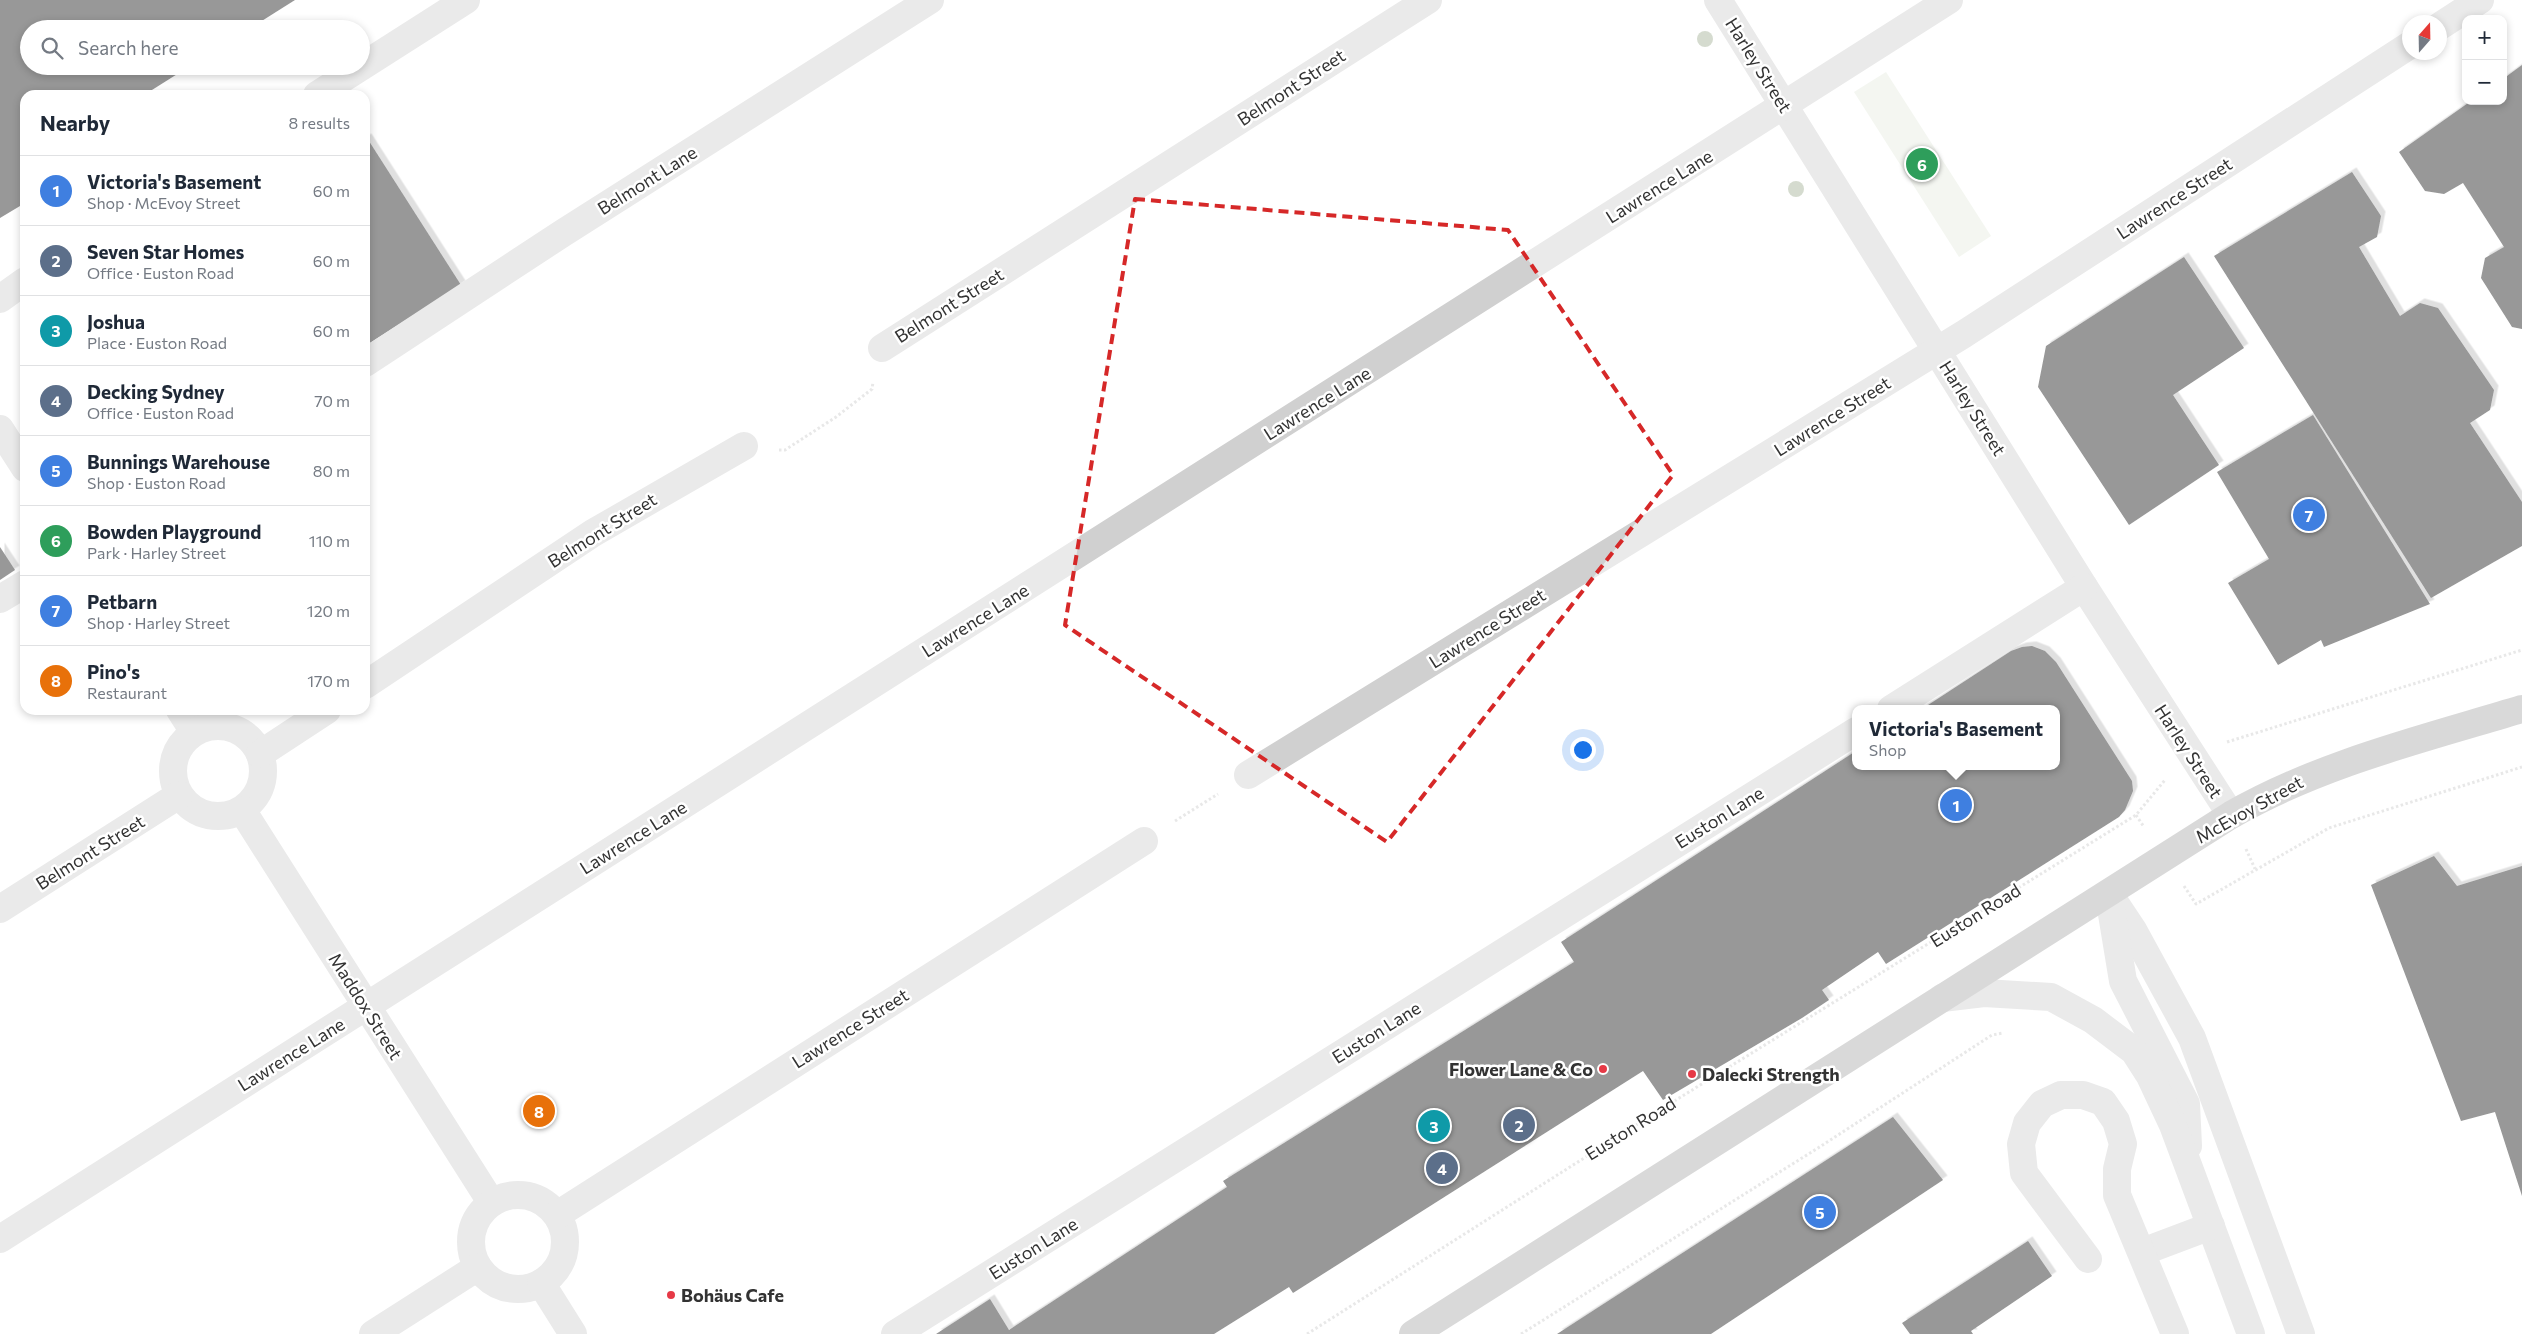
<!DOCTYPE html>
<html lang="en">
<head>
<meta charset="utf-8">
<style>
  :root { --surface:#fff; --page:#f2f2f3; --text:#1f2937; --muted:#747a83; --line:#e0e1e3; --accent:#e63946 }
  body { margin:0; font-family:Commissioner,sans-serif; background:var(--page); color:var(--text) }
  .controls { position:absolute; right:15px; top:15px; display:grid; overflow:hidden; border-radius:10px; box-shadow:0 2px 8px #0003 }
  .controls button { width:45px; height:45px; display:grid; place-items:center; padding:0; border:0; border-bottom:1px solid var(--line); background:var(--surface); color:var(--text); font:25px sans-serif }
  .compass { position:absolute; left:2402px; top:15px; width:45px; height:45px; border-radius:50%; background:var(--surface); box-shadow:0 2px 8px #0003; rotate:20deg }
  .you { position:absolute; left:1582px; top:749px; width:18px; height:18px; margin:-12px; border:4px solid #fff; border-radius:50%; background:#1a73e8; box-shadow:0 0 0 8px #1a73e833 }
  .badge { display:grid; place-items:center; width:32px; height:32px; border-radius:50%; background:var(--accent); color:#fff; font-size:16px; font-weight:700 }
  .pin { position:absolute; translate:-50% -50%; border:2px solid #fff; box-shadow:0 1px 5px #0006 }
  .popup { position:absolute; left:1852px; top:705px; width:208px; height:65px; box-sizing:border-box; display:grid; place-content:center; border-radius:10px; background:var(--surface); filter:drop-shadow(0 1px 4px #0005); font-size:16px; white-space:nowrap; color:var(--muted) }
  .popup b { font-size:19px; color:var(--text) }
  .popup::after { content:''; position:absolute; left:50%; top:100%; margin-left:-10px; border:10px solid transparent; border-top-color:var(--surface) }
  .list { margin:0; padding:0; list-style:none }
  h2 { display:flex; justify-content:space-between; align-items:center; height:65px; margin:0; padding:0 20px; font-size:21px }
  h2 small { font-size:16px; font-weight:400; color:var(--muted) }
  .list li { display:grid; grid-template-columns:32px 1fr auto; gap:15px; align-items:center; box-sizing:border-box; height:70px; padding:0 20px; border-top:1px solid var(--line) }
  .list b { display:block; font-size:19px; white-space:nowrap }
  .list p { margin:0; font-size:16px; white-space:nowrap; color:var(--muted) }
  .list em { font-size:16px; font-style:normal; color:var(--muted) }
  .icon { flex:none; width:28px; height:28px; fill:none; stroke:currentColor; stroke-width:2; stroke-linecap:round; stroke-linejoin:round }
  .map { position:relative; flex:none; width:2522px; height:1334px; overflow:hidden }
  .search { position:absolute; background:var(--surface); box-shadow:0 2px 8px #0003; left:20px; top:20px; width:350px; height:55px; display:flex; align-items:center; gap:12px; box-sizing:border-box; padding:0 18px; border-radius:28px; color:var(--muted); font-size:19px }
  .panel { position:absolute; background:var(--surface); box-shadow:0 2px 8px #0003; left:20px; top:90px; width:350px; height:625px; border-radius:15px }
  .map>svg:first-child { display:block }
</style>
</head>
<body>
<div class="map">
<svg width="2522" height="1334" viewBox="0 0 2522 1334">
  <defs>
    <filter id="shadow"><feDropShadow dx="4.5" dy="-4.5" stdDeviation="0" flood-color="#0004"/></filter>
  </defs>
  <rect width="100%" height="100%" fill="#fff"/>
  <polygon fill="#e6ecdf" points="1886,72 1991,236 1959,257 1854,92"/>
  <g fill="#1a1a1a" filter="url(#shadow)">
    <polygon points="0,0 295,0 249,29 29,29 29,66 190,66 144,95 25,95 25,203 0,218"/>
    <polygon points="2522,65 2522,329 2512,327 2481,278 2485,258 2504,247 2463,183 2444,194 2425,191 2399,152 2471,101 2503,101 2503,79"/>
    <polygon points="367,138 461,285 365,346 365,139"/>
    <polygon points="2352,172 2381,216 2377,237 2359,247 2400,316 2420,303 2438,308 2494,390 2490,410 2470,423 2522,502 2522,546 2431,598 2214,256"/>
    <polygon points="2184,257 2244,348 2173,395 2219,465 2129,525 2038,387 2046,346"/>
    <polygon points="2313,415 2430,604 2324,647 2321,640 2278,665 2228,583 2269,559 2217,472"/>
    <polygon points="0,547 15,570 0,580"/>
    <polygon points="2032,646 2045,651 2056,662 2132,781 2133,791 2125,810 2119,817 1886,964 1878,952 1822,990 1829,1000 1802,1018 1663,1100 1643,1071 1293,1293 1289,1287 1214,1334 936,1334 990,1299 1009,1330 1227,1187 1223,1181 1574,962 1561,942 1856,751 1856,766 2056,766 2056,709 1922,709 2011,651 2022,647"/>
    <polygon points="2434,856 2457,886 2522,866 2522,1196 2495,1112 2461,1121 2371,885"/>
    <polygon points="1893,1117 1943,1180 1711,1334 1557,1334"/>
    <polygon points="2028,1241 2052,1276 1971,1331 1973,1334 1910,1334 1902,1323"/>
  </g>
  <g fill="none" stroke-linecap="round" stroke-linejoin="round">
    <g stroke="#cdcdcd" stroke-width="3" stroke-dasharray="2.5 2.5" stroke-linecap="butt">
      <polyline points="779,450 785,450 836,417 872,389 873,382"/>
      <polyline points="2227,742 2522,650"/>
      <polyline points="2136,815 2144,827"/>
      <polyline points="1175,821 1218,794"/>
      <polyline points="2246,849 2255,869"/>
      <polyline points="2184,886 2196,904 2329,828 2522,767"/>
      <polyline points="1307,1334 1655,1113 2136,815 2165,780"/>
      <polyline points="1521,1334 1818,1148 1992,1035 2003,1033"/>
    </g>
    <g stroke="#d0d0d0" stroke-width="28">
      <polyline points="1718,0 2084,587 2231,815"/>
      <polyline points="2440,26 2480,0"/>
      <polyline points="317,95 466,0"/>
      <polyline points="0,299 25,281"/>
      <polyline points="882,348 1428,0"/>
      <polyline points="365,363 563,233 930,0"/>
      <polyline points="0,429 25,468"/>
      <polyline points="0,599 25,584"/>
      <polyline points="365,685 593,533 744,446"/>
      <polyline points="1891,709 2084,587"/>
      <polyline points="180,710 194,732"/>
      <circle cx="218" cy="771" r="45"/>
      <polyline points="260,754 327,710"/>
      <polyline points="1248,775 1964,334 2410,45"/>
      <polyline points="242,810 491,1202"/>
      <polyline points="2109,894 2133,930 2192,1038 2301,1334"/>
      <polyline points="2110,902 2123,981 2186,1104 2188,1146"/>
      <polyline points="0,909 179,795"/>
      <polyline points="1942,998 1984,993 2051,997 2093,1020 2134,1051 2150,1076 2173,1125 2251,1334"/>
      <circle cx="518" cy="1242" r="47"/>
      <polyline points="557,1215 1144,841"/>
      <polyline points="0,1239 1949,0"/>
      <polyline points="2142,1252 2211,1226"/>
      <polyline points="2088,1259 2024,1173 2021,1144 2027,1123 2042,1104 2061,1095 2083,1095 2103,1102 2116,1121 2123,1144 2117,1169 2117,1195 2175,1334"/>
      <polyline points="541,1283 573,1334"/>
      <polyline points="373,1334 478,1267"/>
      <polyline points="895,1334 1856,731"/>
    </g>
    <path stroke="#ababab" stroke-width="28" d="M1413,1334L2231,815C2322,763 2423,739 2522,709"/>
  </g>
  <g fill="#a2b095">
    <circle cx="1705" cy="39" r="8"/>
    <circle cx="1796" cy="189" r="8"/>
  </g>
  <path d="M0 0H2522V1334H0ZM1135,199L1508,230L1673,475L1387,842L1065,625Z" fill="#fff" fill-opacity=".55" fill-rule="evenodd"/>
  <path fill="none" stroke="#d62828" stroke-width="4" stroke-dasharray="10 6" stroke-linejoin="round" d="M1135,199L1508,230L1673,475L1387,842L1065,625Z"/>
  <g fill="#e63946" stroke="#fff" stroke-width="2">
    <circle cx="1603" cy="1069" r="5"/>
    <circle cx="1692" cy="1074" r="5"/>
    <circle cx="671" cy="1295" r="5"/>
  </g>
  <g text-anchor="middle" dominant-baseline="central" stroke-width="5" stroke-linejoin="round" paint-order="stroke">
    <g font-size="18" fill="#333" stroke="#fff">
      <text transform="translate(1759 65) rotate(58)">Harley Street</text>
      <text transform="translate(1291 87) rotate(-33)">Belmont Street</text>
      <text transform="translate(647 180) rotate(-32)">Belmont Lane</text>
      <text transform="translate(1659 186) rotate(-32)">Lawrence Lane</text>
      <text transform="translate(2174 198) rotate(-33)">Lawrence Street</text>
      <text transform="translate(949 305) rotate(-32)">Belmont Street</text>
      <text transform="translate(1317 403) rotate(-32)">Lawrence Lane</text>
      <text transform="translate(1973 408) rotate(58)">Harley Street</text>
      <text transform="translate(1832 416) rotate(-32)">Lawrence Street</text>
      <text transform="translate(602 530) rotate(-32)">Belmont Street</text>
      <text transform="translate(975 620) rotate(-32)">Lawrence Lane</text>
      <text transform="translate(1487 628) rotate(-32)">Lawrence Street</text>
      <text transform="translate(2189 751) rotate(57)">Harley Street</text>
      <text transform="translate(2249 809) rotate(-29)">McEvoy Street</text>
      <text transform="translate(1719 817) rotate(-32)">Euston Lane</text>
      <text transform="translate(633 837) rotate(-32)">Lawrence Lane</text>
      <text transform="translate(90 852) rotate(-32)">Belmont Street</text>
      <text transform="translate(1975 915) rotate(-32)">Euston Road</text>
      <text transform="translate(366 1006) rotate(58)">Maddox Street</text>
      <text transform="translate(850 1028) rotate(-32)">Lawrence Street</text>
      <text transform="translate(1376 1032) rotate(-32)">Euston Lane</text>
      <text transform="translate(291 1054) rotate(-32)">Lawrence Lane</text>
      <text transform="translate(1630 1128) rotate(-32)">Euston Road</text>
      <text transform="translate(1033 1248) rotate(-32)">Euston Lane</text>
    </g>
    <g font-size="18" font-weight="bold" fill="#333" stroke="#fff" text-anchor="start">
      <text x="1593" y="1069" text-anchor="end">Flower Lane &amp; Co</text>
      <text x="1702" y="1074">Dalecki Strength</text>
      <text x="681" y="1295">Bohäus Cafe</text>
    </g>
  </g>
</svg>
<div class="controls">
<button>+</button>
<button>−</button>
</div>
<svg class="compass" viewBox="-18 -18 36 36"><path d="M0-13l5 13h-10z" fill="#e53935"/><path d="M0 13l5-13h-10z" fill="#747a83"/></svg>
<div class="you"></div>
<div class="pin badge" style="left:1956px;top:805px;background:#3f7fe0">1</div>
<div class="popup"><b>Victoria's Basement</b>Shop</div>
<div class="pin badge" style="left:1519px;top:1125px;background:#5c6f8a">2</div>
<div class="pin badge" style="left:1434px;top:1126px;background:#0f9aa8">3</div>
<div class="pin badge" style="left:1442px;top:1168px;background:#5c6f8a">4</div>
<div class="pin badge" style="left:1820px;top:1212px;background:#3f7fe0">5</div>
<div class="pin badge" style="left:1922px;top:164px;background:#2e9e5b">6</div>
<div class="pin badge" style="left:2309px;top:515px;background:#3f7fe0">7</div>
<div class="pin badge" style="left:539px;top:1111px;background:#e8710a">8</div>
<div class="search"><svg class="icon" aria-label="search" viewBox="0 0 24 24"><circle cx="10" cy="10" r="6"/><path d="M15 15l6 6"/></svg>Search here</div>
<section class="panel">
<h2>Nearby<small>8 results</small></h2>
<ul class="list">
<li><span class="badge" style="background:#3f7fe0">1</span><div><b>Victoria's Basement</b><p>Shop · McEvoy Street</p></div><em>60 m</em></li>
<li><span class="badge" style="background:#5c6f8a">2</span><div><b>Seven Star Homes</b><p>Office · Euston Road</p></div><em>60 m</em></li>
<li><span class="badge" style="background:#0f9aa8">3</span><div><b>Joshua</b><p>Place · Euston Road</p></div><em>60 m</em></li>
<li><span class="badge" style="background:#5c6f8a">4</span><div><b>Decking Sydney</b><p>Office · Euston Road</p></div><em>70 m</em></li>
<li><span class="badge" style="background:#3f7fe0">5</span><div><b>Bunnings Warehouse</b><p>Shop · Euston Road</p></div><em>80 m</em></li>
<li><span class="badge" style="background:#2e9e5b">6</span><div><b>Bowden Playground</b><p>Park · Harley Street</p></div><em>110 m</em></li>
<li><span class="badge" style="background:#3f7fe0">7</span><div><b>Petbarn</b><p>Shop · Harley Street</p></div><em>120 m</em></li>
<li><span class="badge" style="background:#e8710a">8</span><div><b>Pino's</b><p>Restaurant</p></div><em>170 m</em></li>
</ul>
</section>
</div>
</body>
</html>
